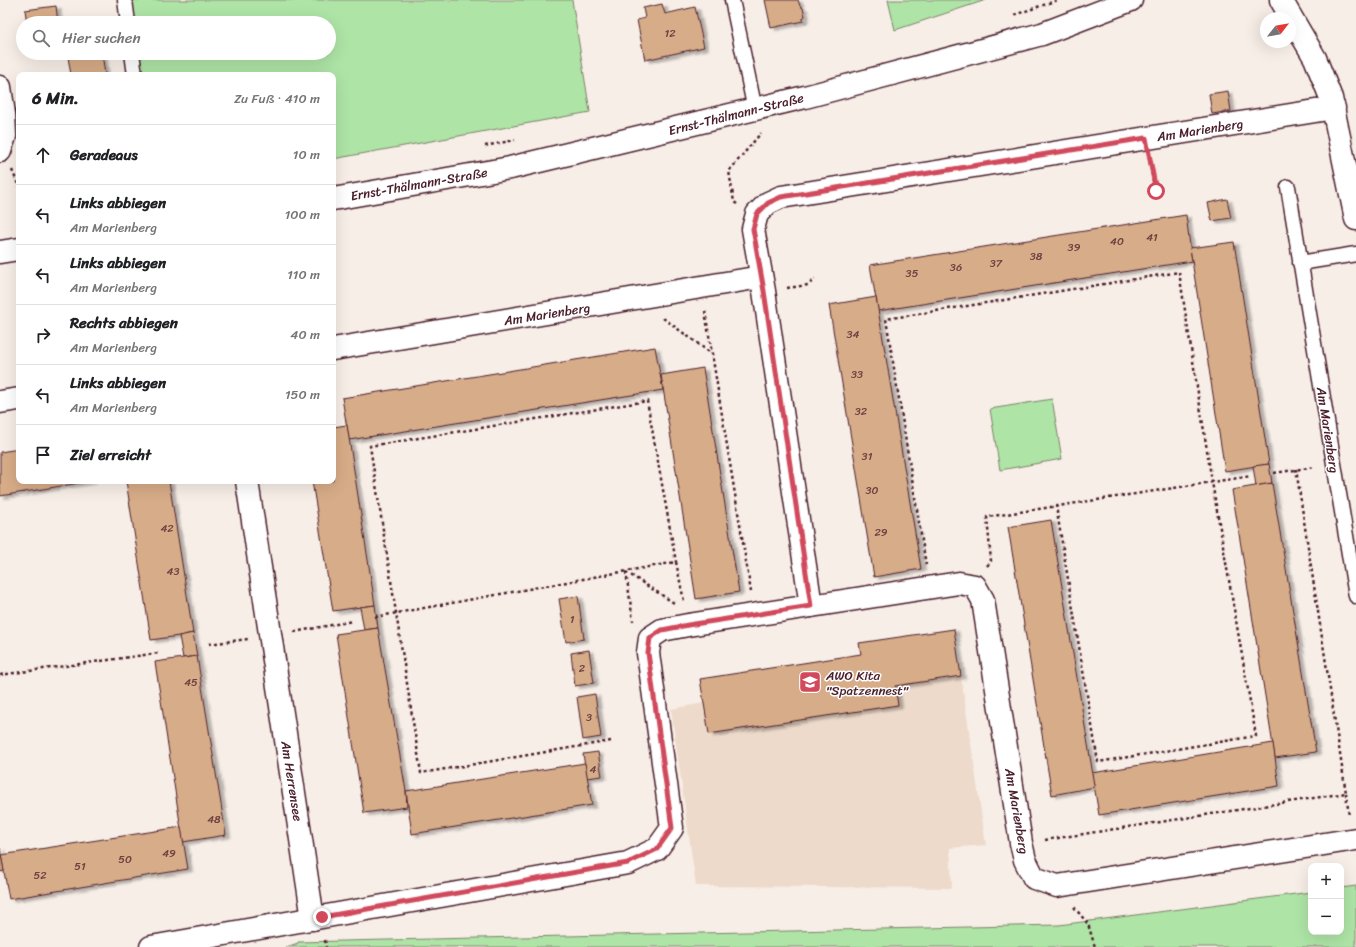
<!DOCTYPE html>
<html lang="de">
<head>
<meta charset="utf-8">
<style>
  :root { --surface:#fff; --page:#f6f6f6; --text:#202124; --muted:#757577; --line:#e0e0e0 }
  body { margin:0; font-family:Sriracha,sans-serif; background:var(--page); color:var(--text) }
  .controls { position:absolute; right:12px; bottom:12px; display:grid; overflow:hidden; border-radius:8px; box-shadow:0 4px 16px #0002 }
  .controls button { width:36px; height:36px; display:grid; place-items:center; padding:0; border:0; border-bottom:1px solid var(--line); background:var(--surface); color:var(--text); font:20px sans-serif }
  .compass { position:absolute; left:1260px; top:12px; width:36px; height:36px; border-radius:50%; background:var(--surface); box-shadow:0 4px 16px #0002; rotate:59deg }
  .stop { position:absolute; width:12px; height:12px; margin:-9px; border:3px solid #d1495b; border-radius:50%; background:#fff }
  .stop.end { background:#d1495b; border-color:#fff; box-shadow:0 1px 4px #0008 }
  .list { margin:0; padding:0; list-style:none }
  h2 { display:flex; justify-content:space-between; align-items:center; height:52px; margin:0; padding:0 16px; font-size:17px }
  h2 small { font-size:13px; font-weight:400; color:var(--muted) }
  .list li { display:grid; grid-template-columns:26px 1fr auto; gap:12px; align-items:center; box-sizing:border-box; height:60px; padding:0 16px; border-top:1px solid var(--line) }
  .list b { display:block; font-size:15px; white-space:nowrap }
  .list p { margin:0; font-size:13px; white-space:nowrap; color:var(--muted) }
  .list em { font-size:13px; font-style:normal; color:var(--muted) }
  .icon { flex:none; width:22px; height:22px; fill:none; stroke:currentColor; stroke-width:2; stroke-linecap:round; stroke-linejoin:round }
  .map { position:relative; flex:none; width:1356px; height:947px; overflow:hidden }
  .search { position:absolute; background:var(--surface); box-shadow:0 4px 16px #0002; left:16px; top:16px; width:320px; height:44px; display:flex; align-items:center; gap:10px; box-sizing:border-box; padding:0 14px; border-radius:22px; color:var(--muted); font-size:15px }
  .panel { position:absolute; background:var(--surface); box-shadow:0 4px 16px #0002; left:16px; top:72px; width:320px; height:412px; border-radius:8px }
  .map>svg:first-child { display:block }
</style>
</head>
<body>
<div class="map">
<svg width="1356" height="947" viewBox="0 0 1356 947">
  <defs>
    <filter id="shadow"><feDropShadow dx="4.5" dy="2.5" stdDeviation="1" flood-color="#0004"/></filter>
  </defs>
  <rect width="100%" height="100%" fill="#f7eee7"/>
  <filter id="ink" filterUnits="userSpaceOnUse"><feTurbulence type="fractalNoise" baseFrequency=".025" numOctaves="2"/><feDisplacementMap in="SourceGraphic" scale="8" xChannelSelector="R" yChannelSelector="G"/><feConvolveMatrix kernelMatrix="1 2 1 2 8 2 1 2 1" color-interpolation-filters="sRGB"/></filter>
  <g filter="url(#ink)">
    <polygon fill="#eddaca" points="954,629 986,845 950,848 952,888 696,886 671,709 704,703 700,679 861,654 859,643"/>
    <g fill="#aee4a6" stroke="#7c8268">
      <polygon points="118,0 572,0 590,112 333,159 333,75 129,75 126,53 329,53 329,23 121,23"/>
      <polygon points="888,0 986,0 895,30"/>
      <polygon points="1052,399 1062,459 1000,470 990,409"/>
      <polygon points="1356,886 1356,947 286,947 298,943 298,942 1059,925 1311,892 1311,932 1341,932 1341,888"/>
    </g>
    <g fill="#d7ac88" stroke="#4a1f2b" filter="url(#shadow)">
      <polygon points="765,0 798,0 800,6 803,8 805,16 803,18 803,21 771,28"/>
      <polygon points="662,4 665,14 695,7 704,47 645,60 637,20 645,18 643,8"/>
      <polygon points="56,6 58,23 27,23 25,10"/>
      <polygon points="102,53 105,75 71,75 68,57"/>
      <polygon points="1228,91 1231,111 1212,114 1209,94"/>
      <polygon points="1227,199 1231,218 1212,221 1208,203"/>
      <polygon points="1186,215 1192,261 878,311 870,265"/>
      <polygon points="1234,242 1269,464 1225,471 1190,248"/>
      <polygon points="876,297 921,569 874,577 829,305"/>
      <polygon points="655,347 663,390 349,440 342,398"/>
      <polygon points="703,368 739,592 696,599 661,375"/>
      <polygon points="347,425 375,605 333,611 312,481 333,481 333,427"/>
      <polygon points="19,449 19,481 92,481 0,496 0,452"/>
      <polygon points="1269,464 1272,483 1256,486 1253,466"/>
      <polygon points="126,481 169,481 193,633 179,636 151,640"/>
      <polygon points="1272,483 1316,752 1275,758 1232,490"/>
      <polygon points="1051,520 1095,787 1052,795 1008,527"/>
      <polygon points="578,596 584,639 566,642 559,599"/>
      <polygon points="375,605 378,628 364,630 360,607"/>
      <polygon points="378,628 406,791 407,807 364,813 336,634"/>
      <polygon points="954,629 961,676 895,686 898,705 709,734 700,679 861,654 859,643"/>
      <polygon points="193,633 197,656 183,658 179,636"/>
      <polygon points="589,650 594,683 575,686 571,653"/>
      <polygon points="197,656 226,835 183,842 155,662"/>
      <polygon points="595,694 601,737 583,740 577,697"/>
      <polygon points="1273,743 1279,786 1099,815 1092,773"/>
      <polygon points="598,752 602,776 587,778 583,754"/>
      <polygon points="585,763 592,805 412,834 406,791"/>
      <polygon points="181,827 188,869 9,899 1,855"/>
      <polygon points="0,848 4,871 0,872"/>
    </g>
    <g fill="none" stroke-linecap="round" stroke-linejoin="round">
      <g stroke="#4a1f2b" stroke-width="17">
        <g id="service">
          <polyline points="125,0 128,23"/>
          <polyline points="732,0 755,110"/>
          <polyline points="132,53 135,75"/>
          <polyline points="1288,187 1356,596"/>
          <polyline points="1300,263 1356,254"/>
        </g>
      </g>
      <g stroke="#4a1f2b" stroke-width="25">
        <g id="minor">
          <polyline points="1281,0 1315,58 1331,98 1356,219"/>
          <polyline points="0,87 4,114 5,136 0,151"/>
          <polyline points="333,349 761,277"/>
          <polyline points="0,402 19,399"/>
          <polyline points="247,481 313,919"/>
          <polyline points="811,606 764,291 753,229 757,214 768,203 781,197 1334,108"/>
          <polyline points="151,947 628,863 657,849 672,828 648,653 650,638 662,630 688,625 959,583 975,586 983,600 1021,843 1025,860 1034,878 1057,886 1356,839"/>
        </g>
      </g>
      <g stroke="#4a1f2b" stroke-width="25">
        <g id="secondary">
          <polyline points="333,199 510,168 805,97 1042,34 1131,0"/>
          <polyline points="0,252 19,249"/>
        </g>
      </g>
      <g stroke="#4a1f2b" stroke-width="2.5" stroke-dasharray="3 3" stroke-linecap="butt">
        <polyline points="1014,15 1058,0"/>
        <polyline points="485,146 515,140"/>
        <polyline points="1150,161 1155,191"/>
        <polyline points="12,170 19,187"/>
        <polyline points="737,204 734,202 729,171 761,133"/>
        <polyline points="787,288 808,285 815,279"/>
        <polyline points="705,311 751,592"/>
        <polyline points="663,318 712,354"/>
        <polyline points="1274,473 1315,467"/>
        <polyline points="926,565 886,319 1179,272 1212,482 1256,736 1098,762 1056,506"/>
        <polyline points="987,566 991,561 987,517 1251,476"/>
        <polyline points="626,572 633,621"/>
        <polyline points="626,572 674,603"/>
        <polyline points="375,617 676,562 684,601"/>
        <polyline points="294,632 353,621"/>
        <polyline points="209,644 248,639"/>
        <polyline points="0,675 159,653"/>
        <polyline points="611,741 421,773 370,446 647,401 676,562"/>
        <polyline points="1346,793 1349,816"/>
        <polyline points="1045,840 1346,793 1296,469"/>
        <polyline points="1074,907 1088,924 1095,947"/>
        <polyline points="325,940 326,947"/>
      </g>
      <use href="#service" stroke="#fff" stroke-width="14"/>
      <use href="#minor" stroke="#fff" stroke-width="22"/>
      <use href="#secondary" stroke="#fff" stroke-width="22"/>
    </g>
  </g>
  <g fill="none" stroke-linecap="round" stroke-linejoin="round" filter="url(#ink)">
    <polyline stroke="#d1495b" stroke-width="5" points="322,917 628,863 657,849 672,828 648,653 650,638 662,630 688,625 811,606 764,291 753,229 757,214 768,203 781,197 1146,138 1156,191"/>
  </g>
  <defs>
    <g id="school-square" transform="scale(1.15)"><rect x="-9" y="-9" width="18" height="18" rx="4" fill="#d1495b" stroke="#fff"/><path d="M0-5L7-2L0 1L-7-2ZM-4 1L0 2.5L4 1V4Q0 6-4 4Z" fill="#fff"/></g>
  </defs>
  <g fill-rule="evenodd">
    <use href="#school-square" x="810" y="682"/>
  </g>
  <g text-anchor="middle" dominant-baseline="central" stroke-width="3" stroke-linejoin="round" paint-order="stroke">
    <g font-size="11" fill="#6d4242">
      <text x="670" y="33">12</text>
      <text x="1152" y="237">41</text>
      <text x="1117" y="241">40</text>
      <text x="1074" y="247">39</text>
      <text x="1036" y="256">38</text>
      <text x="996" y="263">37</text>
      <text x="956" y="267">36</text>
      <text x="912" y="273">35</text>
      <text x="853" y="334">34</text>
      <text x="857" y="374">33</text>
      <text x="861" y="411">32</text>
      <text x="867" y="456">31</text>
      <text x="872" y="490">30</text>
      <text x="167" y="528">42</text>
      <text x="881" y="532">29</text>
      <text x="173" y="571">43</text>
      <text x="572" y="619">1</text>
      <text x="582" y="668">2</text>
      <text x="191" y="682">45</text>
      <text x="589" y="717">3</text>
      <text x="593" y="769">4</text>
      <text x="214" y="819">48</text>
      <text x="169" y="853">49</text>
      <text x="125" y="859">50</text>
      <text x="80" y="866">51</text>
      <text x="40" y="875">52</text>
    </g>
    <g font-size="13" fill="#4a1f2b" stroke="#fff">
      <text transform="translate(736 114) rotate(-14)">Ernst-Thälmann-Straße</text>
      <text transform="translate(1200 130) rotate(-9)">Am Marienberg</text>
      <text transform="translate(419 184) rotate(-10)">Ernst-Thälmann-Straße</text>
      <text transform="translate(547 314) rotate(-9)">Am Marienberg</text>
      <text transform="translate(1328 430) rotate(81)">Am Marienberg</text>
      <text transform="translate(292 781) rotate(81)">Am Herrensee</text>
      <text transform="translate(1017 811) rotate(80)">Am Marienberg</text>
    </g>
    <g font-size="13" fill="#4a1f2b" stroke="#fff" text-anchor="start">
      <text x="826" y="675">AWO Kita<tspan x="826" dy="15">"Spatzennest"</tspan></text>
    </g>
  </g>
</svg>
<div class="controls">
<button>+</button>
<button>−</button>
</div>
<svg class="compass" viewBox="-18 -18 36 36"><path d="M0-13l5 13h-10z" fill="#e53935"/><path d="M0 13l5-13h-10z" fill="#757577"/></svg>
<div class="stop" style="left:1156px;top:191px"></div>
<div class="stop end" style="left:322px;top:917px"></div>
<div class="search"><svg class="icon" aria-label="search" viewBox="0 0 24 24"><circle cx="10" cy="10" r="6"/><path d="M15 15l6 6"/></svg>Hier suchen</div>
<section class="panel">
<h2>6 Min.<small>Zu Fuß · 410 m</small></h2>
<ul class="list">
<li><svg class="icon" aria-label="ahead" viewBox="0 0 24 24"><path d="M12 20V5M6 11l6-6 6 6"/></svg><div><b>Geradeaus</b></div><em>10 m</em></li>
<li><svg class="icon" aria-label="left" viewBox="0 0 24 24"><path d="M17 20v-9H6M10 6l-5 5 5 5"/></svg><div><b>Links abbiegen</b><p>Am Marienberg</p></div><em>100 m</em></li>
<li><svg class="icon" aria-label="left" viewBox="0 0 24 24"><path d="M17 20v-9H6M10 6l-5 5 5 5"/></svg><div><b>Links abbiegen</b><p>Am Marienberg</p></div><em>110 m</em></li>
<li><svg class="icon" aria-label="right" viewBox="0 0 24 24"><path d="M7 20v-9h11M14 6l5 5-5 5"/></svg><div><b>Rechts abbiegen</b><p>Am Marienberg</p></div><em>40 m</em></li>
<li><svg class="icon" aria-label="left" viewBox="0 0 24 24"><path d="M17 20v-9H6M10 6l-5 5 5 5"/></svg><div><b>Links abbiegen</b><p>Am Marienberg</p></div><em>150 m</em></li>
<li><svg class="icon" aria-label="arrive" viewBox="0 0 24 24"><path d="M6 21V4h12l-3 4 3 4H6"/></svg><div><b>Ziel erreicht</b></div></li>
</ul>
</section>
</div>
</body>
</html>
